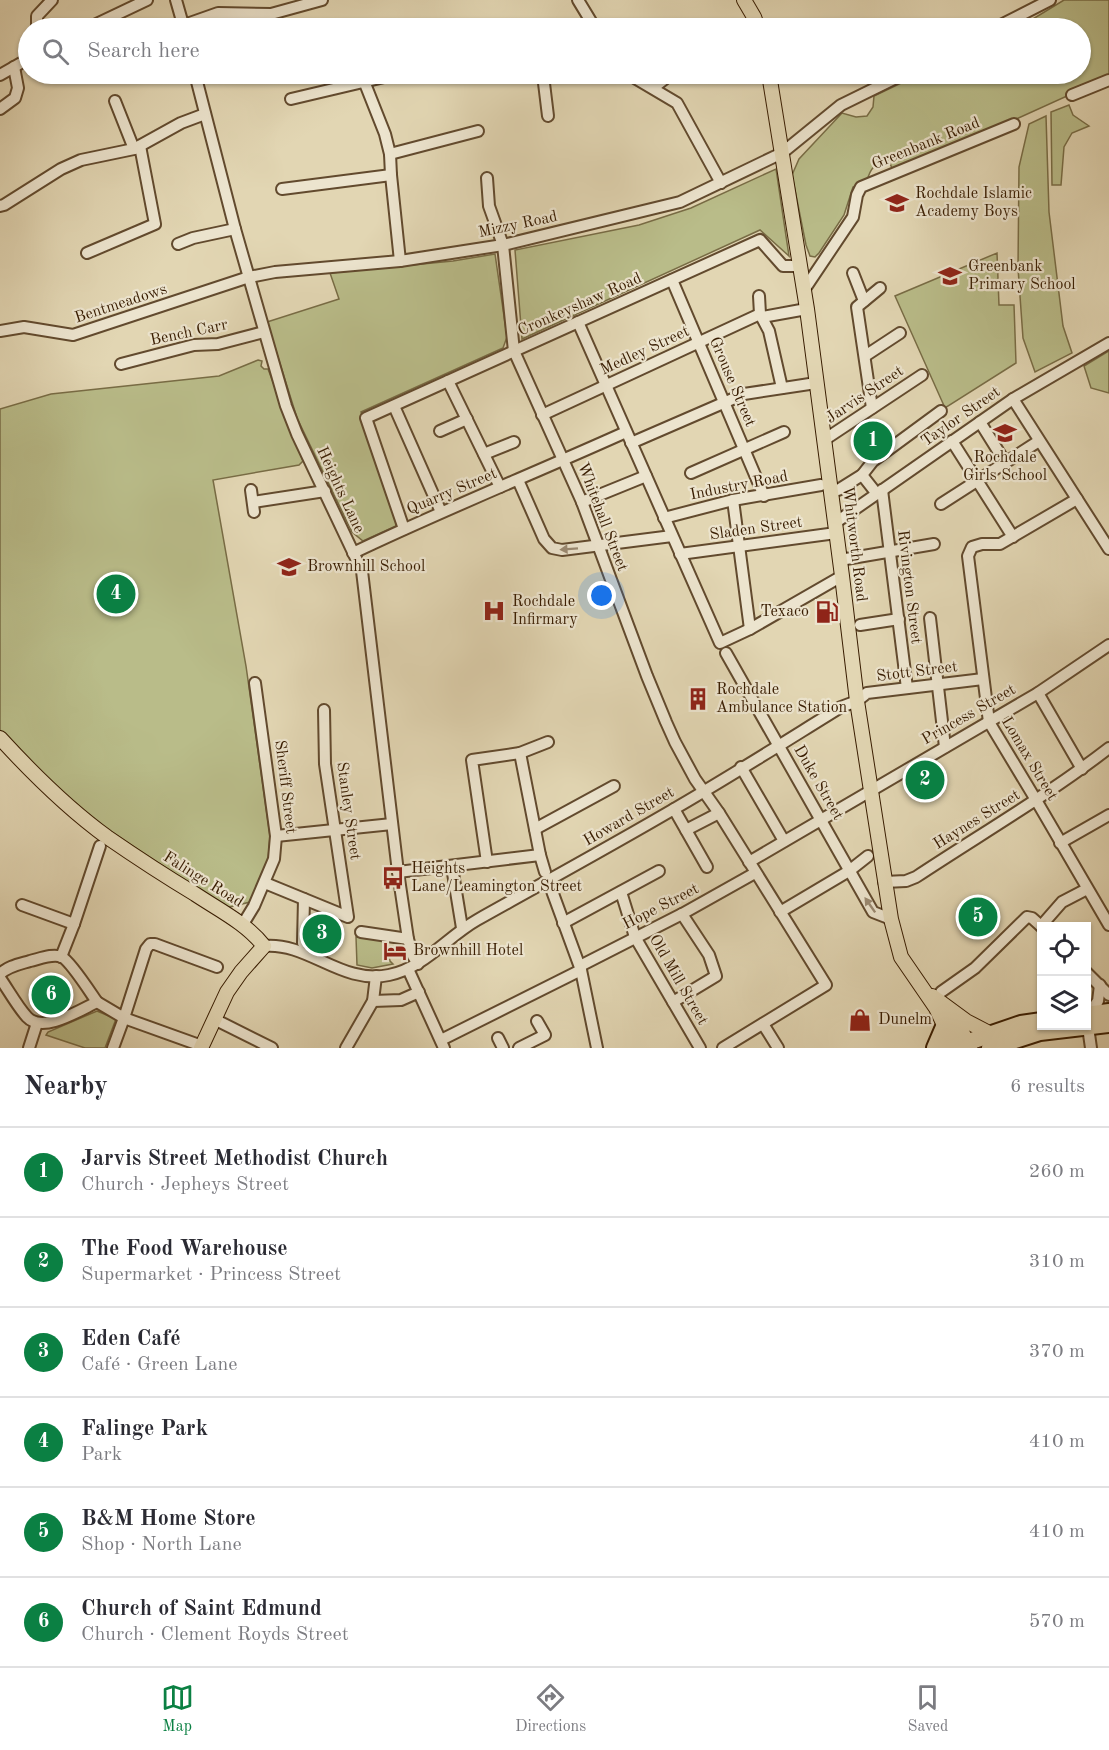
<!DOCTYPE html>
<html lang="en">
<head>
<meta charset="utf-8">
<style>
  :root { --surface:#fff; --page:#f7f7f7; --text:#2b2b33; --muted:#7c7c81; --line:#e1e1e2; --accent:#0b8043 }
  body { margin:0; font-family:"Old Standard TT",serif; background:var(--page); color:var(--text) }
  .controls { position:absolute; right:18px; bottom:18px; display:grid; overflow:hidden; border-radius:0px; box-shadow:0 2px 4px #0004 }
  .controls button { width:54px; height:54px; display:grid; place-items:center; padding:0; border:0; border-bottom:2px solid var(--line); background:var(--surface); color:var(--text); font:30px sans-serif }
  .you { position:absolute; left:602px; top:596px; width:21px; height:21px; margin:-15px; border:4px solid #fff; border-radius:50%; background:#1a73e8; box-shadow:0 0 0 9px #1a73e833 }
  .badge { display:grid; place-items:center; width:39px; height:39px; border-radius:50%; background:var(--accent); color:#fff; font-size:20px; font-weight:700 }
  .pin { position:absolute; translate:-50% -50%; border:3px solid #fff; box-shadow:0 2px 6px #0006 }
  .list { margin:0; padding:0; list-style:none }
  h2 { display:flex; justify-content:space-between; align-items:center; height:78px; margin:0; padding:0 24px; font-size:26px }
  h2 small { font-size:20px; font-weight:400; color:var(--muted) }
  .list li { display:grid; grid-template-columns:39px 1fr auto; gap:18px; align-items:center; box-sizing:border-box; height:90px; padding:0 24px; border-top:2px solid var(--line) }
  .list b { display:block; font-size:22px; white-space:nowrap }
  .list p { margin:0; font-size:20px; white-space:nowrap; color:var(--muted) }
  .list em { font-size:20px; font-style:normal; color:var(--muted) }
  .icon { flex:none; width:33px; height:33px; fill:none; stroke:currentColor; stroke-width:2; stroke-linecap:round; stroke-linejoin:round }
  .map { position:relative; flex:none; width:1109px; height:1048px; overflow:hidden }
  .search { position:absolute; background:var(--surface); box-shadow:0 2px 4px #0004; left:18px; right:18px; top:18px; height:66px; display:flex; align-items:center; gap:15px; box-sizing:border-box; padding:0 21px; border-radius:33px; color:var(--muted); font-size:22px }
  .sheet { height:618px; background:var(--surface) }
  nav { display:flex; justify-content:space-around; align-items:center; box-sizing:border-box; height:84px; border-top:2px solid var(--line); background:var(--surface); font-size:16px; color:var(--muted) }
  nav a { display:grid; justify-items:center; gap:3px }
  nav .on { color:var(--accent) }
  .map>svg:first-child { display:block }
</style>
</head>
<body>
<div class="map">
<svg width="1109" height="1048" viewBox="0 0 1109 1048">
  <rect width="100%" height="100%" fill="#e2d6b3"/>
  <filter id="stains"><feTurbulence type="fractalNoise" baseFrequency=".00333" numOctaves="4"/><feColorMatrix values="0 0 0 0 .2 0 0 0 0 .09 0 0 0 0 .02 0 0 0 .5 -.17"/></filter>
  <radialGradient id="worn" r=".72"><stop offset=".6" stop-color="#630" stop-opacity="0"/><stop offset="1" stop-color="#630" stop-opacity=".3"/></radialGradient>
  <g fill="#b9bc89" stroke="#786c45" stroke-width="1.5">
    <path d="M1064,0H1109V77L1014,120L893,171L888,158C876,163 870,168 867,181L853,187L844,215L819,253L815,257L810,256L806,245L792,175L799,159L842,113L856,117L867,116L873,107L874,96L920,74H1080V28H1013L1028,22Z"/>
    <polygon points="1069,105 1073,115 1089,126 1072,133 1064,147 1061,185 1052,185 1051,112"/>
    <polygon points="1046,116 1049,212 1063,326 1072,353 1035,372 1023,338 1018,268 1019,167 1029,124"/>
    <polygon points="776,169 789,256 760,230 522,339 515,250 639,225 691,208"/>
    <polygon points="997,253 999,305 1014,305 1016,363 945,408 895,296"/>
    <polygon points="495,254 507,337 503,348 361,412 396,517 396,526 363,541 352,532 297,418 267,322 339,299 330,273 453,261"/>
    <polygon points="1109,351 1109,393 1091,388 1084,366"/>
    <polygon points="258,360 262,361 261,366 264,369 268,369 303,461 299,465 213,480 246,666 270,836 268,861 250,902 226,908 103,826 67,799 0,730 0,409 51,394 219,376"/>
    <polygon points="356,937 385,940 390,961 393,964 372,968 357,965"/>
    <polygon points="97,1011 116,1019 105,1048 85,1048 46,1035 48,1032"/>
  </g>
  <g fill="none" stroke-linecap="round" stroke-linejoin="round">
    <g stroke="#624a2e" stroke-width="14">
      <g id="minor">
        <polyline points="176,0 184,28"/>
        <polyline points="578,0 595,28"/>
        <polyline points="184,25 218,13 271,14 322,0"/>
        <polyline points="37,28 37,16 52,0"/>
        <polyline points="88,28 147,0"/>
        <polyline points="995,28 1050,0"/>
        <polyline points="195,74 235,229 286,406 297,434 362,571 398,872 408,939 413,956 418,964"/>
        <polyline points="628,74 677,103 721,183"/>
        <polyline points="0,75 28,59"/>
        <polyline points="543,75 548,116"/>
        <polyline points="364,81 385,134 390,154 391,175 400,261"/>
        <polyline points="653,88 671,74"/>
        <polyline points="1072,95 1109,80"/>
        <polyline points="291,99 397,74"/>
        <polyline points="115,101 134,149"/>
        <polyline points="0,109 15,98 18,88 14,67"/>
        <polyline points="390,154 478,131"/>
        <polyline points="487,178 489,206 503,245 514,351 582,502 647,676 666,722 675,742 695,779 719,813 826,985 723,1048"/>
        <polyline points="282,189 391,175"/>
        <polyline points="0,206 4,205 61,169 81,160 134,149 181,123 205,114"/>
        <polyline points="178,244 193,238 235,229"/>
        <polyline points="87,253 155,224 140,146"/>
        <polyline points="853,273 864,301"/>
        <polyline points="672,280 764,496"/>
        <polyline points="804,290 853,217 857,195 861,187 1014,124"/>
        <polyline points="759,296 760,314 769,331 782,388"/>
        <polyline points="762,317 801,310"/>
        <polyline points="578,322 720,643 750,629 842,576"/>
        <polyline points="0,331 24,327 73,335 249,277 275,272 400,261 503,245 680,202 782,153 841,105 904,74"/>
        <polyline points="865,356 900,333"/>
        <polyline points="121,364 194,345 218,344 264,332"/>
        <polyline points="448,381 500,487"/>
        <polyline points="1013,399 1109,549"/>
        <polyline points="394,406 441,512"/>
        <polyline points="872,408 857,307 880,288"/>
        <polyline points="542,415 760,314"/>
        <polyline points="980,422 1005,462"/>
        <polyline points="440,431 467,419"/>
        <polyline points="824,440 922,375"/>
        <polyline points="952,441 1013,537"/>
        <polyline points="631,443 744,394 816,383"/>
        <polyline points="484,454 514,442"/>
        <polyline points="691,473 784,432"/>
        <polyline points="862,475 877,494"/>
        <polyline points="518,480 544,539 552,548 562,550 672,536"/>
        <polyline points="251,490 254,512"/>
        <polyline points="838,490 862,475 873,461 941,411"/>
        <polyline points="882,490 907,688"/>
        <polyline points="1077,499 1000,544 982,544 972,547 968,556 989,722 1036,800 1109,925"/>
        <polyline points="733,500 750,629"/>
        <polyline points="253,502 325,491"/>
        <polyline points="582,502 646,476"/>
        <polyline points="941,504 1039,441"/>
        <polyline points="664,518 733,500 821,485"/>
        <polyline points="835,523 1013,399 1109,343"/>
        <polyline points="404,529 366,418 760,240 783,266 800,266"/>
        <path d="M353,553C443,510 535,473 626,432"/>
        <polyline points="680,554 836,533"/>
        <polyline points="840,560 934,544"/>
        <polyline points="930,618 945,747"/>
        <polyline points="860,625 899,619"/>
        <polyline points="726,653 873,912 891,919"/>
        <polyline points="1038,693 1082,769"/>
        <polyline points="520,753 540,855 545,872"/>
        <polyline points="741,767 784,841"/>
        <polyline points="674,809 707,867"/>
        <polyline points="535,829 614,786"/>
        <polyline points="686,830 719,813"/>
        <polyline points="276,836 392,824"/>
        <polyline points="1060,843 1109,815"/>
        <polyline points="487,862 472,760 520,753 548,742"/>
        <polyline points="749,862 1038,693 1109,645"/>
        <polyline points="452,867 462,928"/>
        <polyline points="398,872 540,855"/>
        <polyline points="548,880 581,970 597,1048"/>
        <path d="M884,882L906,881L916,877C981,834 1048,795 1109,748"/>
        <polyline points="265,883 348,917 325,764 324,710"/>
        <polyline points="621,892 635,937 700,1048"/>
        <polyline points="22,905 74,924"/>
        <polyline points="780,912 849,871 868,856"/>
        <polyline points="563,923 659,871"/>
        <polyline points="243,924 254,906 274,859 276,836 255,683"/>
        <polyline points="1041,926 1062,902 1087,889"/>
        <polyline points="361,932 408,939"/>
        <polyline points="303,943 304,899"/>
        <path d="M264,946C309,942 341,985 389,975C424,968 447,937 477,920C543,883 609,847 674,809C731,776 786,741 841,707L857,701L867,693L983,679"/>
        <polyline points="61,957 74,924 100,846"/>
        <polyline points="580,966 682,914 755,873"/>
        <polyline points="408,969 444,1048"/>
        <polyline points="1086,972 1109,995"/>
        <path d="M0,974C8,966 20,964 30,961C39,959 53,953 62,957C71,962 90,992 97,1002C80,1010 43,1034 27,1017C17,1006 9,991 0,978"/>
        <polyline points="941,992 975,968 1027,917 1032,918 1042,927"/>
        <polyline points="373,1001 401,1000 419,992"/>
        <polyline points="97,1002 124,1018 202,1046"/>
        <polyline points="673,1002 716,976 709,955 682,914"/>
        <polyline points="1088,1015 1098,1001 1100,985"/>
        <polyline points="214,1019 272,1048"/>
        <polyline points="763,1024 778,1048"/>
        <polyline points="1086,1024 1088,1027 1091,1048"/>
        <polyline points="498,1038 503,1048"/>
        <polyline points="441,1040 581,970"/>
        <polyline points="29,1048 37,1023"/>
        <polyline points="113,1048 124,1018 146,949 150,944 155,944 217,967"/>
        <polyline points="346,1048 373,1001 376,976"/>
        <polyline points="519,1048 545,1035 537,1021"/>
      </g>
    </g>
    <g stroke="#381c01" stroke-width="16">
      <g id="major">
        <polyline points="744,0 754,17 758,28"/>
        <polyline points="769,74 807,309 842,576 857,701 891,919 901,957 936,1008 955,1048"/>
        <path d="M0,738C33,774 67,808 107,837C136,857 165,876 195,894C219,910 246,923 264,946L241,972L227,992L201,1048"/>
        <polyline points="932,996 966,1021 991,1034"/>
        <polyline points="945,1015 962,1032 970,1048"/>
      </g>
    </g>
    <g stroke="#381c01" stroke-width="20">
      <g id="highway">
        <polyline points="1086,1015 1109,1012"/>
        <polyline points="935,1048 944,1027"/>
        <polyline points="951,1048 1021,1024 1042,1021"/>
        <polyline points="990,1048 1040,1032 1109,1024"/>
      </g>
    </g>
    <use href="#minor" stroke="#ece4ce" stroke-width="10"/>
    <use href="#major" stroke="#e2d6b3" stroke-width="14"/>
    <use href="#highway" stroke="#e2d6b3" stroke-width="16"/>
  </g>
  <defs><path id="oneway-solid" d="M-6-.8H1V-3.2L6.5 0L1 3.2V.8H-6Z" transform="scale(1.5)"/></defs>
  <g fill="#9b8a72">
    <use href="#oneway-solid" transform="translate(569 549) rotate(176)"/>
    <use href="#oneway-solid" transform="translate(870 905) rotate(-125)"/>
  </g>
  <defs>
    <g id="school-bare" transform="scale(1.8)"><path d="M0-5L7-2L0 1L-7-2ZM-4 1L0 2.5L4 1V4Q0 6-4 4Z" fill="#8f2418" stroke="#ece4ce" stroke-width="2.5" paint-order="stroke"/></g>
    <g id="hospital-bare" transform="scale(1.8)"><path d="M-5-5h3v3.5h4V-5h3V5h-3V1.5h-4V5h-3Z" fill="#8f2418" stroke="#ece4ce" stroke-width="2.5" paint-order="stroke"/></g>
    <g id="fuel-bare" transform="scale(1.8)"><path d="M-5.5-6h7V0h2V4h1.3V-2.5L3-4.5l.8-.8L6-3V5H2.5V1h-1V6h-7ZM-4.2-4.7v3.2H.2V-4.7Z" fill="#8f2418" stroke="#ece4ce" stroke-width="2.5" paint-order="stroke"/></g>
    <g id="building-bare" transform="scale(1.8)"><path d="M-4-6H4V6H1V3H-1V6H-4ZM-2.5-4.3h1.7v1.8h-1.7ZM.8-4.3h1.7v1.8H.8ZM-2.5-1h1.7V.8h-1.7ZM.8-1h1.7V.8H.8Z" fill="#8f2418" stroke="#ece4ce" stroke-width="2.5" paint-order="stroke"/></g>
    <g id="bus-bare" transform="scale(1.8)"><path d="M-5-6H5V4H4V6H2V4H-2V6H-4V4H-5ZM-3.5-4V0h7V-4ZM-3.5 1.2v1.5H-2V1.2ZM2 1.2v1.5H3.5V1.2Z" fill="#8f2418" stroke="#ece4ce" stroke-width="2.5" paint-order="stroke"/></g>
    <g id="hotel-bare" transform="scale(1.8)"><path d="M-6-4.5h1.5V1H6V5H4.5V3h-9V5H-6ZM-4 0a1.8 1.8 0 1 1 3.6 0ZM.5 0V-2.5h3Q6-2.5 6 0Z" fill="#8f2418" stroke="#ece4ce" stroke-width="2.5" paint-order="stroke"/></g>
    <g id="shop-bare" transform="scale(1.8)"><path d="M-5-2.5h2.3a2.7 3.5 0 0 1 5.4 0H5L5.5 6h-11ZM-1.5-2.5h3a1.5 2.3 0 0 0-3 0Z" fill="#8f2418" stroke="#ece4ce" stroke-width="2.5" paint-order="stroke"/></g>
  </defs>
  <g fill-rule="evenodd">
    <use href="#school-bare" x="897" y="203"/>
    <use href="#school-bare" x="950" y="276"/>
    <use href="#school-bare" x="1005" y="433"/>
    <use href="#school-bare" x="289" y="567"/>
    <use href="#hospital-bare" x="494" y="611"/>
    <use href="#fuel-bare" x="827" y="612"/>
    <use href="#building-bare" x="698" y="699"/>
    <use href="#bus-bare" x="393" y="878"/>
    <use href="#hotel-bare" x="395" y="951"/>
    <use href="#shop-bare" x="860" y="1020"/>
  </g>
  <g text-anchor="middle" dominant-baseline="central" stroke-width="4.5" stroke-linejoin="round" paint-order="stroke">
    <g font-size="16" fill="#381c01" stroke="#ece4ce">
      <text transform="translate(926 144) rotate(-22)">Greenbank Road</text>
      <text transform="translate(518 225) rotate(-12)">Mizzy Road</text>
      <text transform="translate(121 304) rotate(-18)">Bentmeadows</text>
      <text transform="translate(580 305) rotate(-24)">Cronkeyshaw Road</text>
      <text transform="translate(189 333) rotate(-12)">Bench Carr</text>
      <text transform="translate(645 351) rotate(-25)">Medley Street</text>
      <text transform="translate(732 382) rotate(67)">Grouse Street</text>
      <text transform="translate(865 395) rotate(-34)">Jarvis Street</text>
      <text transform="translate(961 417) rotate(-35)">Taylor Street</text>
      <text transform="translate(739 486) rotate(-11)">Industry Road</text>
      <text transform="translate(340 490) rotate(65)">Heights Lane</text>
      <text transform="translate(452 492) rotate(-23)">Quarry Street</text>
      <text transform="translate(602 517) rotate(69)">Whitehall Street</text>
      <text transform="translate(756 529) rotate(-8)">Sladen Street</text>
      <text transform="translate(854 544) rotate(83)">Whitworth Road</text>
      <text transform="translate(909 587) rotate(83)">Rivington Street</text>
      <text transform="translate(917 672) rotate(-7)">Stott Street</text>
      <text transform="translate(969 715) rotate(-30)">Princess Street</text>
      <text transform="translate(1029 759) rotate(59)">Lomax Street</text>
      <text transform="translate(818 783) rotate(60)">Duke Street</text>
      <text transform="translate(285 787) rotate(83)">Sheriff Street</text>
      <text transform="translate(348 811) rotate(82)">Stanley Street</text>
      <text transform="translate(629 817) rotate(-30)">Howard Street</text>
      <text transform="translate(977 820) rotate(-32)">Haynes Street</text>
      <text transform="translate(203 880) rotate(32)">Falinge Road</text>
      <text transform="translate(661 907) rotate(-27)">Hope Street</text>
      <text transform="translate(678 980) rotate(60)">Old Mill Street</text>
    </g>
    <g font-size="16" fill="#381c01" stroke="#ece4ce" text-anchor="start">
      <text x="915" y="194">Rochdale Islamic<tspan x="915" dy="18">Academy Boys</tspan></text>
      <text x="968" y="267">Greenbank<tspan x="968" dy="18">Primary School</tspan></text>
      <text x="1005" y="458" text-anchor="middle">Rochdale<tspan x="1005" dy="18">Girls School</tspan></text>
      <text x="307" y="567">Brownhill School</text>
      <text x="512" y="602">Rochdale<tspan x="512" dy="18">Infirmary</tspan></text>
      <text x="809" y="612" text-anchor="end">Texaco</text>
      <text x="716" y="690">Rochdale<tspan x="716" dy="18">Ambulance Station</tspan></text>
      <text x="411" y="869">Heights<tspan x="411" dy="18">Lane/Leamington Street</tspan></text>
      <text x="413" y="951">Brownhill Hotel</text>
      <text x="878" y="1020">Dunelm</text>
    </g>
  </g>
  <rect width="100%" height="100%" filter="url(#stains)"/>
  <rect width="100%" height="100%" fill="url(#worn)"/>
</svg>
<div class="controls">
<button><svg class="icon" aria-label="locate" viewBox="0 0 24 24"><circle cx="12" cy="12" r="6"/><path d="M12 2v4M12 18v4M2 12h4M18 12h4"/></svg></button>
<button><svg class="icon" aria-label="layers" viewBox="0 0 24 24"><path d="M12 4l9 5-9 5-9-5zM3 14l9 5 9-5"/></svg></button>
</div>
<div class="you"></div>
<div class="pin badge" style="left:873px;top:441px">1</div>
<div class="pin badge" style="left:925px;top:780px">2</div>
<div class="pin badge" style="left:322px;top:934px">3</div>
<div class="pin badge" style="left:116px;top:594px">4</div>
<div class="pin badge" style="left:978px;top:917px">5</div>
<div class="pin badge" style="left:51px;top:995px">6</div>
<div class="search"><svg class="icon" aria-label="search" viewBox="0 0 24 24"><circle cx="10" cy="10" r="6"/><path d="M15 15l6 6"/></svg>Search here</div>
</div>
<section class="sheet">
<h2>Nearby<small>6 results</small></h2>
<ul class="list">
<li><span class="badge">1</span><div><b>Jarvis Street Methodist Church</b><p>Church · Jepheys Street</p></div><em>260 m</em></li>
<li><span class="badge">2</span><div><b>The Food Warehouse</b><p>Supermarket · Princess Street</p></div><em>310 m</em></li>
<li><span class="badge">3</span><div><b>Eden Café</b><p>Café · Green Lane</p></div><em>370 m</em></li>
<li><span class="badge">4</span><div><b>Falinge Park</b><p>Park</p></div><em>410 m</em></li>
<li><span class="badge">5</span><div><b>B&amp;M Home Store</b><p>Shop · North Lane</p></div><em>410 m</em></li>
<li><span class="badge">6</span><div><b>Church of Saint Edmund</b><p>Church · Clement Royds Street</p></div><em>570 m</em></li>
</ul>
</section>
<nav>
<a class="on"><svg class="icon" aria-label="map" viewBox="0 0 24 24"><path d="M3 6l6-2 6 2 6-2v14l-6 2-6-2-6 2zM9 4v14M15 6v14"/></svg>Map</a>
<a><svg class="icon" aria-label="directions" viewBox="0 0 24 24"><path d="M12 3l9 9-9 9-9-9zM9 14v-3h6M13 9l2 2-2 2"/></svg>Directions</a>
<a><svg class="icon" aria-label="saved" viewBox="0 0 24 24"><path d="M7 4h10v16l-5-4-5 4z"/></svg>Saved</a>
</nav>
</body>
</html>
